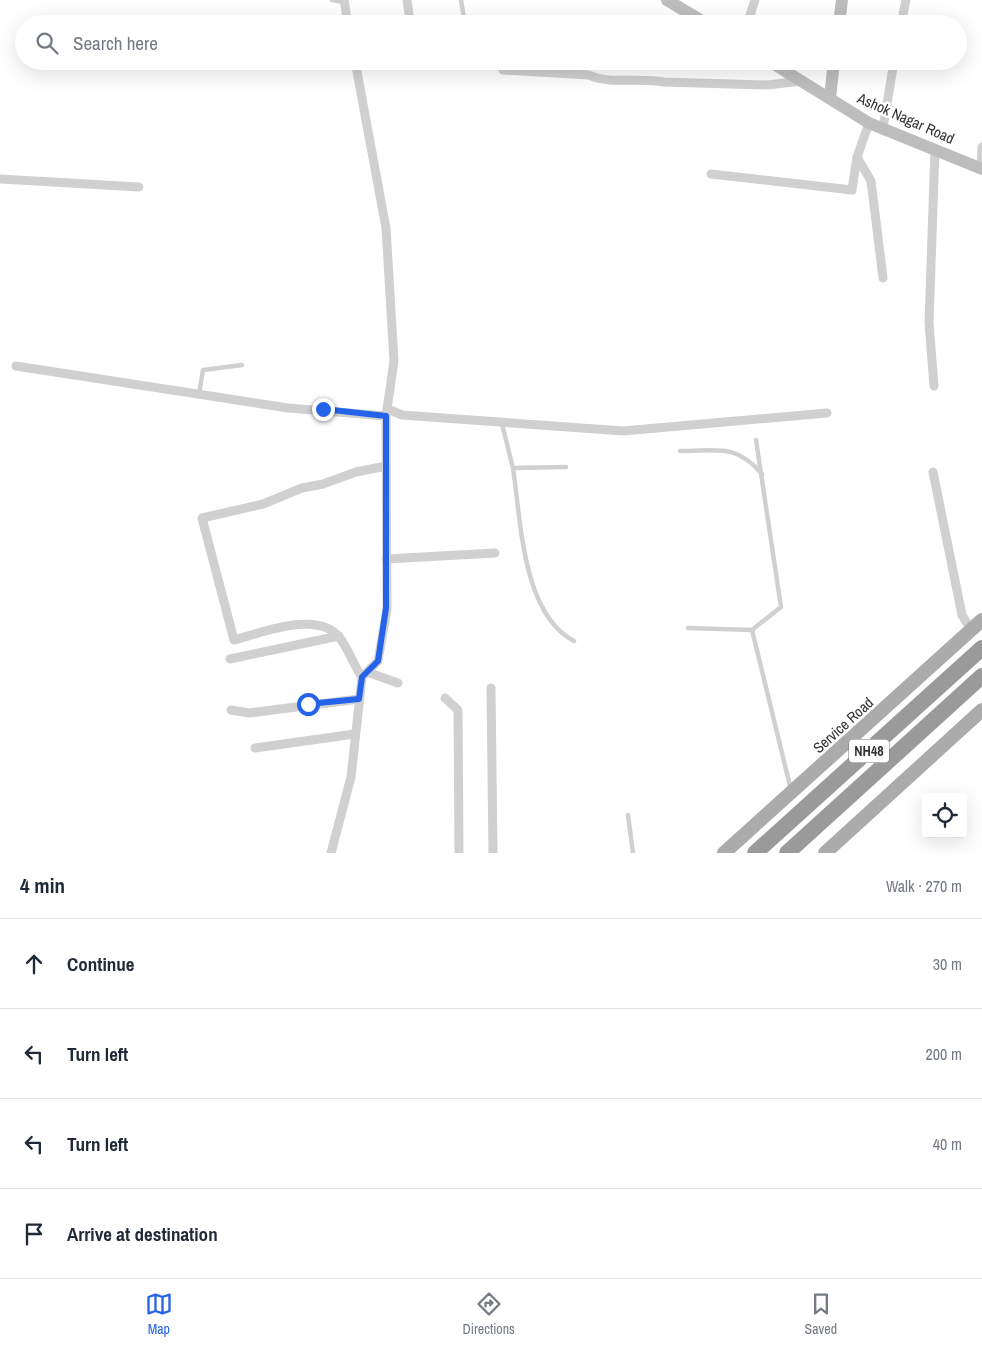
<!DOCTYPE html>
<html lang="en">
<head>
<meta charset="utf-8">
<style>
  :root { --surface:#fff; --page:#f2f2f3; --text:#1f2937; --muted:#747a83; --line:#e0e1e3; --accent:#2563eb }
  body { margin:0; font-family:"Archivo Narrow",sans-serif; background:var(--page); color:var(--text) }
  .controls { position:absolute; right:15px; bottom:15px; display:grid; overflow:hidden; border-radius:5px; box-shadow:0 5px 20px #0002 }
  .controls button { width:45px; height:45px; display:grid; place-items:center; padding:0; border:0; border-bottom:1px solid var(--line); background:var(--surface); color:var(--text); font:25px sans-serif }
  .stop { position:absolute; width:15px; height:15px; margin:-11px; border:4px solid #2563eb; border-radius:50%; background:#fff }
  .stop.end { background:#2563eb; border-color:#fff; box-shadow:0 1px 5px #0008 }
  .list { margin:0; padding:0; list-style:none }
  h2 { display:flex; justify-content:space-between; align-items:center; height:65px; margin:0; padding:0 20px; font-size:21px }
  h2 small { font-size:16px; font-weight:400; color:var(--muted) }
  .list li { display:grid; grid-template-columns:32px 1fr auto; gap:15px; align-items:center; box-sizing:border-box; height:90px; padding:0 20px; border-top:1px solid var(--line) }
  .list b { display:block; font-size:19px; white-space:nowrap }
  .list em { font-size:16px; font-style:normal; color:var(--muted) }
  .icon { flex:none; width:28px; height:28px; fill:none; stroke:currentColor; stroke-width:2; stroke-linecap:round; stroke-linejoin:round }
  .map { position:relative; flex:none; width:982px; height:853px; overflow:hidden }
  .search { position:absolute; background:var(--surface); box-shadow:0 5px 20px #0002; left:15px; right:15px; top:15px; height:55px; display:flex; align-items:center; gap:12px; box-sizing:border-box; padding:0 18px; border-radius:28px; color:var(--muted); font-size:19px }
  .sheet { height:425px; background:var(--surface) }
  nav { display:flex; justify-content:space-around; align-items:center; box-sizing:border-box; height:70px; border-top:1px solid var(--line); background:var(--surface); font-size:14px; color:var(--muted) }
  nav a { display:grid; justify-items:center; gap:2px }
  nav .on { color:var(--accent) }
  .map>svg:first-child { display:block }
</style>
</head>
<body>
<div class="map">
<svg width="982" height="853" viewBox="0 0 982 853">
  <rect width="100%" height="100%" fill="#fff"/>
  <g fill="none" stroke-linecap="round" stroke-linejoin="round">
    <g stroke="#d0d0d0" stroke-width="4.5">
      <polyline points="332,0 344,2"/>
      <polyline points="461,0 465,24"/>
      <polyline points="199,394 203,370 242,365"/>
      <polyline points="502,424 513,468 566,467"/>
      <path d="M680,451C717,451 736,443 762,474"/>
      <path d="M513,468C521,520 522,614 574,641"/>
      <polyline points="688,628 752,630 791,790"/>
      <polyline points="752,630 781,607 756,440"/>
      <polyline points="628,815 633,853"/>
    </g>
    <g stroke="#d0d0d0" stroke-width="9">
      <polyline points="344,0 348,24"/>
      <polyline points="407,0 410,21"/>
      <polyline points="747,24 755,0"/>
      <polyline points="901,24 906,0"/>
      <path d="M503,70L589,75C610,85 640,77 664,82L768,85L801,81"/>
      <polyline points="869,123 857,157 871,181 883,278"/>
      <polyline points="883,128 894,61"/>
      <polyline points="981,169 982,147"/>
      <polyline points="711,174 852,190 857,157"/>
      <polyline points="0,179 139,187"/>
      <polyline points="16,366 288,408 386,416"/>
      <polyline points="934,386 929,323 935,149"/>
      <polyline points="388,409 402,415 623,431 827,413"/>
      <polyline points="933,472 962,615 971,630"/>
      <polyline points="386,559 495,553"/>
      <polyline points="230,659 339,636"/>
      <polyline points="367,672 398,683"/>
      <path d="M362,677C353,665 349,649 339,637C318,610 261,633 234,640L202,518L263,504L302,488L323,484L356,472L386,466"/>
      <polyline points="491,688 493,853"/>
      <polyline points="445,698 458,710 459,853"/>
      <polyline points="231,710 249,713 359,699"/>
      <polyline points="255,748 355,734"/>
      <polyline points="331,853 351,777 362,677 378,661 387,609 386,416 394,361 386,228 355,61"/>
    </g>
    <g stroke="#bdbdbd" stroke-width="12">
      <polyline points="667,0 707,24"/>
      <polyline points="839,24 842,0"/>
      <polyline points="769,61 869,123 982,169"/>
      <polyline points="830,98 834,61"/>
    </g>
    <g stroke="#ababab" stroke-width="14">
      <polyline points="724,853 982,620"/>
      <polyline points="825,853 982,710"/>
    </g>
    <g stroke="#9a9a9a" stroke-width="16">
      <polyline points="755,853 982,648"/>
      <polyline points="787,853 982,676"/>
    </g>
  </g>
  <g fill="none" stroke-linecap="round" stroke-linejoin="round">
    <polyline stroke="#2563eb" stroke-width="6" points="308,704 359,699 362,677 378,661 386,608 386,416 323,409"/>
  </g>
  <g text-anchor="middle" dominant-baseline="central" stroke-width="5" stroke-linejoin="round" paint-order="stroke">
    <rect fill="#fff" stroke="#707070" stroke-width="1" x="849" y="739.5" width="40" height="23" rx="4"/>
    <g font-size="14" font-weight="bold" fill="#333">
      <text x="869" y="751">NH48</text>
    </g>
    <g font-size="15" fill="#333" stroke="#fff">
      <text transform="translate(906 118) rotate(24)">Ashok Nagar Road</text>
      <text transform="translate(843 725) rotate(-42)">Service Road</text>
    </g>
  </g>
</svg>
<div class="controls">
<button><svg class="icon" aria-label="locate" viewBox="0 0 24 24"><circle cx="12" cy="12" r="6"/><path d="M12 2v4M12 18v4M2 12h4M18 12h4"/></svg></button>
</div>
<div class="stop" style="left:308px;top:704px"></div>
<div class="stop end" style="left:323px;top:409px"></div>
<div class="search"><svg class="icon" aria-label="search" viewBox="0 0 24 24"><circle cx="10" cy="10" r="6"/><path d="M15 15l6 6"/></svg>Search here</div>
</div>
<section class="sheet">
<h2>4 min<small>Walk · 270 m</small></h2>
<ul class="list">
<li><svg class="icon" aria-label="ahead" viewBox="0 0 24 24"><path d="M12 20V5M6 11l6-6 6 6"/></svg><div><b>Continue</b></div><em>30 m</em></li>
<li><svg class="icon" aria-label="left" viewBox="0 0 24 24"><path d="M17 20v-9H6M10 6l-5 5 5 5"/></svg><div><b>Turn left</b></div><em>200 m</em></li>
<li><svg class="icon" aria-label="left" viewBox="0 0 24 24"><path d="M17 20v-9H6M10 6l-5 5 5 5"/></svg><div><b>Turn left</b></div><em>40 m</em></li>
<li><svg class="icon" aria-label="arrive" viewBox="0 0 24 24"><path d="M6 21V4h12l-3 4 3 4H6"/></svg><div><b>Arrive at destination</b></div></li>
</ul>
</section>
<nav>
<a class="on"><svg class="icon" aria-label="map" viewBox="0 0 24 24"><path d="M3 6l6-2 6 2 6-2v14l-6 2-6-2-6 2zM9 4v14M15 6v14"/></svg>Map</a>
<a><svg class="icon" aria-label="directions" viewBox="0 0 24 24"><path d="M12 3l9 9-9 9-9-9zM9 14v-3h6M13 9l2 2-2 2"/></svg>Directions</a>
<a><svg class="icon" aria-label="saved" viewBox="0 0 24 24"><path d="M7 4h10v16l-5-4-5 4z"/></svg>Saved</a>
</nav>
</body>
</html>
